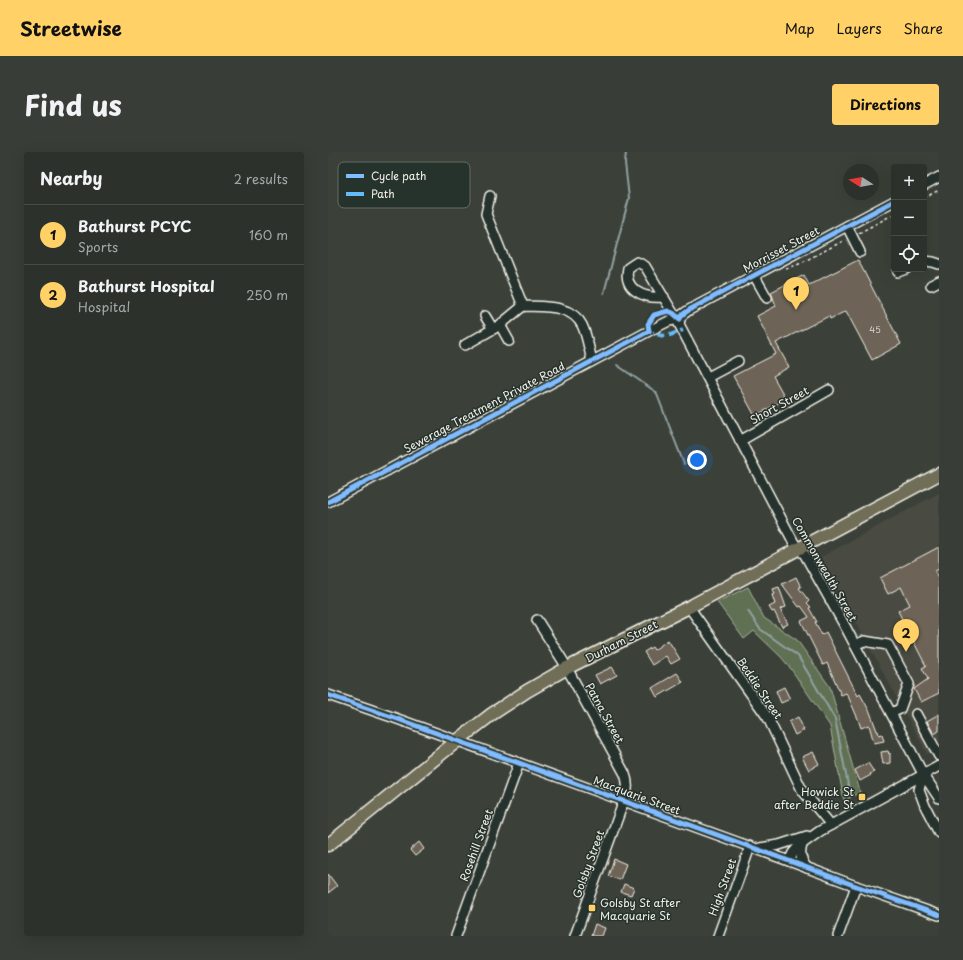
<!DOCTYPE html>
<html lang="en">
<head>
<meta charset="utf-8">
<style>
  :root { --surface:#2c312b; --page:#383d37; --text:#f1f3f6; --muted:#a6a9a9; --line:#484c47; --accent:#ffd166 }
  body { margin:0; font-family:"Playpen Sans",sans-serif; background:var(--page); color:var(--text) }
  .controls { position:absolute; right:12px; top:12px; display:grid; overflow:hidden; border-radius:4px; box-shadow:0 4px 16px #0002 }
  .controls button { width:36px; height:36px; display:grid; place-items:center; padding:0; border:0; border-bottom:1px solid var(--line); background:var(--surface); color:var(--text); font:20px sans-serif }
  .compass { position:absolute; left:515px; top:12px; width:36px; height:36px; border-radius:50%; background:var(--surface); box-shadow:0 4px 16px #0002; rotate:281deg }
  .you { position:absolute; left:369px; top:308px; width:14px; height:14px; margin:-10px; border:3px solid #fff; border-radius:50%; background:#1a73e8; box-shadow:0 0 0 6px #1a73e833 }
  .badge { display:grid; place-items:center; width:26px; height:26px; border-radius:50%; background:var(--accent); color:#111; font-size:13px; font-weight:700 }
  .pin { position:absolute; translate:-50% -33px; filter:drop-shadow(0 1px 2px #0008) }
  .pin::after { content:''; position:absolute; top:21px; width:14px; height:12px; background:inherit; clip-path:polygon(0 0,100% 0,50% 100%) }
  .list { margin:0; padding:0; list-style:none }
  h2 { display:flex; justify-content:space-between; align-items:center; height:52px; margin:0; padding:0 16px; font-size:17px }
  h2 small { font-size:13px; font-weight:400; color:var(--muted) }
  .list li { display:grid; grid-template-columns:26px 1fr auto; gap:12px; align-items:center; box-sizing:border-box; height:60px; padding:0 16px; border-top:1px solid var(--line) }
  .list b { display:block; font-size:15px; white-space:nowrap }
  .list p { margin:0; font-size:13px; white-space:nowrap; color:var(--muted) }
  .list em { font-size:13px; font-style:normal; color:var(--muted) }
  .icon { flex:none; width:22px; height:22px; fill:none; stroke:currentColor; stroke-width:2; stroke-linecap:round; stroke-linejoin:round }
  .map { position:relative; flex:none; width:611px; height:784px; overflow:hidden; border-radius:4px }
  header { display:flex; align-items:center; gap:24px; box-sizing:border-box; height:56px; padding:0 20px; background:var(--accent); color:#111 }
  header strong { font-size:19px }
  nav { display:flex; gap:22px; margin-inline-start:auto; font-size:14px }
  .intro { display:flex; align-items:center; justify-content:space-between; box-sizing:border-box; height:96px; padding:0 24px }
  h1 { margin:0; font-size:28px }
  .button { padding:10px 18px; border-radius:4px; background:var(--accent); color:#111; font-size:14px; font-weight:700 }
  main { display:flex; gap:24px; padding:0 24px }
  aside { flex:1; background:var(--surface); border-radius:4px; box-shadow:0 4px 16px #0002 }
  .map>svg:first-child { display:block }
</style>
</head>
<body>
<header>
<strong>Streetwise</strong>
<nav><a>Map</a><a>Layers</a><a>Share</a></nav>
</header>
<div class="intro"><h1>Find us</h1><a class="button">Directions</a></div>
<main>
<aside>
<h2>Nearby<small>2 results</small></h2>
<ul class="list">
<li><span class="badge">1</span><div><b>Bathurst PCYC</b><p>Sports</p></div><em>160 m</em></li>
<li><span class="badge">2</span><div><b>Bathurst Hospital</b><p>Hospital</p></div><em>250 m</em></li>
</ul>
</aside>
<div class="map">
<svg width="611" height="784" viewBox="0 0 611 784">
  <rect width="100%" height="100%" fill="#3b4139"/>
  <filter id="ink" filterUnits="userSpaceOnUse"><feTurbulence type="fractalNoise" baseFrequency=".025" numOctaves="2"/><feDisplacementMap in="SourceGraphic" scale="8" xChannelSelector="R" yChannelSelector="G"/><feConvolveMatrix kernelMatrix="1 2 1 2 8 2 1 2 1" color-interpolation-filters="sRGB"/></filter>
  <g filter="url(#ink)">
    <polygon fill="#4a4b42" points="611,341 611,596 599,602 493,405"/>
    <polygon fill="#607052" stroke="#aab09d" points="420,435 436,466 469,488 502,535 532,640 516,649 502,574 463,517 453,505 426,479 416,487 389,450"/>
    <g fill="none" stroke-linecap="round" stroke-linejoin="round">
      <g stroke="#92a1a4" stroke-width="2">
        <polyline points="276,141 301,46 297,11 298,0"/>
        <polyline points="289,213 328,240 356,312"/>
        <polyline points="420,459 432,477 470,504 507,567 521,638"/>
      </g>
    </g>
    <g fill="#6d6356" stroke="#f4f1e8">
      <polygon points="530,108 573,192 544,208 518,159 502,167 501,164 448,191 461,215 445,224 458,247 427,264 405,224 448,202 429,164 448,154 443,140 476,123 481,133"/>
      <polygon points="611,395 611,417 607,419 611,428 611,541 593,550 586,537 600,527 594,516 598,514 570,459 582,453 573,435 560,442 552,426"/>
      <polygon points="468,425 473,435 471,436 481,449 479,451 483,455 481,456 489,470 487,470 494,483 498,480 530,544 532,542 542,560 549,579 550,579 551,583 554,582 556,589 546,591 541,573 533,576 530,567 520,544 518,541 513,543 499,511 495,513 473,469 481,465 473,454 471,455 454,432"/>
      <polygon points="451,435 458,455 452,457 460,472 454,475 446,459 444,460 441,455 447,452 444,443 447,442 445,437"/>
      <polygon points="340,488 352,507 343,512 338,504 324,513 316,500 324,495 326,498"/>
      <polygon points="284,515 289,523 272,532 267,523"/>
      <polygon points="349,521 355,530 329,545 324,536"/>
      <polygon points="456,535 462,547 453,551 448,539"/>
      <polygon points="611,562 611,579 606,582 599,569"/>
      <polygon points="470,565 476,578 467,583 461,570"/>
      <polygon points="560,599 561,602 562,601 562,611 555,612 553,600"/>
      <polygon points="485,600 491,612 481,618 474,605"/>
      <polygon points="540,611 546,620 542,622 543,623 532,629 527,618"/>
      <polygon points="91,690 96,697 87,704 82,698"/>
      <polygon points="286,707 298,712 292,728 280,724"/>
      <polygon points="0,722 9,734 0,741"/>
      <polygon points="296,732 306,736 303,743 293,740"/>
      <polygon points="267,772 277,776 274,784 263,784"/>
    </g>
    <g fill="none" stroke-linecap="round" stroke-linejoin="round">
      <g stroke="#f4f1e8" stroke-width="12">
        <g id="minor">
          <polyline points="596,33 611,25"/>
          <polyline points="162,44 158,62 195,154"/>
          <polyline points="519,74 532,100"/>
          <polyline points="596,109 605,110 611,112"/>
          <polyline points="570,120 578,117"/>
          <polyline points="426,123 439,146"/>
          <polyline points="603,133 611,129"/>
          <path d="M336,145C316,147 295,138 300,116L309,110L317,114L345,161L352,167"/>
          <polyline points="157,164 165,177"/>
          <polyline points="352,167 351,172 466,391 477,403 518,476 595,622 611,646"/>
          <polyline points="352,167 354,163 361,158 566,49"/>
          <polyline points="172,173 181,189"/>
          <path d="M137,193L172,173L195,154C215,155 243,152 254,173C259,183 261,197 264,209"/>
          <polyline points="380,225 410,209"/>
          <polyline points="412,289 501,238"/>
          <polyline points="0,350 321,179 341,169 352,167"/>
          <polyline points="361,455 440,566 474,638 503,673"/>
          <path d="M209,468L235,509L297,622C300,630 300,636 298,643L247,784"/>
          <polyline points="527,493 536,489 560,493 581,532 572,557 563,561"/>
          <polyline points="0,543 64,565 453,706 528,734 611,763"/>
          <polyline points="588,562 611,604"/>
          <polyline points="595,622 591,638 597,654 611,681"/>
          <path d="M475,690C471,701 472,707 479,716"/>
          <polyline points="432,696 451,693 479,684"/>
          <polyline points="461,709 465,701 471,694 492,679 611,614"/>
          <polyline points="128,784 191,611"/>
          <polyline points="390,784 422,695"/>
          <polyline points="510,784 528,734"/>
        </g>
      </g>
      <g stroke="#f4f1e8" stroke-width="15">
        <polyline id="major" points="0,693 129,589 164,562 199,539 239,516 361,455 611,322"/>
      </g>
      <g stroke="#f4f1e8" stroke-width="1.5" stroke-dasharray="3 3" stroke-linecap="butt">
        <polyline points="596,46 611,38"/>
        <polyline points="531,81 566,62"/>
        <polyline points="458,117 471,112 517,88"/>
      </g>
      <use href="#minor" stroke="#26332d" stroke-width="9"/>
      <use href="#major" stroke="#716e59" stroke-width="12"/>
      <path stroke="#63bbfa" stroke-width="4" stroke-dasharray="8 4" stroke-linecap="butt" d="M321,176V179C337,186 339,185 355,178"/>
      <g stroke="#26332d" stroke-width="8">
        <g id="cycleway">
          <polyline points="321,179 320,172 326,163 340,159 345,161 352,167 354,163 361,158 566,49"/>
          <polyline points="0,350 321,179"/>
          <polyline points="0,543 64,565 453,706 528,734 611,763"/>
        </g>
      </g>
      <use href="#cycleway" stroke="#80bcff" stroke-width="5"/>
    </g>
  </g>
  <g fill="#ffd166" stroke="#26332d" stroke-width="1.5">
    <rect x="530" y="641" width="8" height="8" rx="2"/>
    <rect x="260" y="752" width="8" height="8" rx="2"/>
  </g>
  <g text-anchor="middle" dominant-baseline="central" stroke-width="3" stroke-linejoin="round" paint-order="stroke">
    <g font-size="9" fill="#d2cec4">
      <text x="547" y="177">45</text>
    </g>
    <g font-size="11" fill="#f4f1e8" stroke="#26332d">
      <text transform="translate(453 97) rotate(-28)">Morrisset Street</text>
      <text transform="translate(451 253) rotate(-29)">Short Street</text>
      <text transform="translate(156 255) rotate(-28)">Sewerage Treatment Private Road</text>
      <text transform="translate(497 417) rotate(60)">Commonwealth Street</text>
      <text transform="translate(293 489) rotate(-27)">Durham Street</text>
      <text transform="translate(432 536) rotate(56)">Beddie Street</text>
      <text transform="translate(277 561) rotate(61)">Patna Street</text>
      <text transform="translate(309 643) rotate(20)">Macquarie Street</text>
      <text transform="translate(148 693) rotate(-70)">Rosehill Street</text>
      <text transform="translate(260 712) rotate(-70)">Golsby Street</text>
      <text transform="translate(394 735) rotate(-70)">High Street</text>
    </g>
    <g font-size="11" fill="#f4f1e8" stroke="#26332d" text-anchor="end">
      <text x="526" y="639">Howick St<tspan x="526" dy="13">after Beddie St</tspan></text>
      <text x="272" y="750" text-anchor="start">Golsby St after<tspan x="272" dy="13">Macquarie St</tspan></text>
    </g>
  </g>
  <rect x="10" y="10" width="132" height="46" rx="6" fill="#26332d" stroke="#646c65" stroke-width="1"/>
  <rect x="18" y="22" width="18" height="4" fill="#80bcff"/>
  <rect x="18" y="40" width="18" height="4" fill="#63bbfa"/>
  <g font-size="11" fill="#f4f1e8">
    <text x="43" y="28">Cycle path</text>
    <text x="43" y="46">Path</text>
  </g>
</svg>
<div class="controls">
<button>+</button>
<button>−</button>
<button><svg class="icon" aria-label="locate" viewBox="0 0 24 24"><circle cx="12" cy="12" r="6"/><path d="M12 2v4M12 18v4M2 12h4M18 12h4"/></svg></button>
</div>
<svg class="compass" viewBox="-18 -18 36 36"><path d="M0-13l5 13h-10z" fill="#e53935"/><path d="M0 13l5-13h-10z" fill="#a6a9a9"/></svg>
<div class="you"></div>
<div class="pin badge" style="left:468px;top:158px">1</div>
<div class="pin badge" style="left:578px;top:500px">2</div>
</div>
</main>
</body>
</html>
